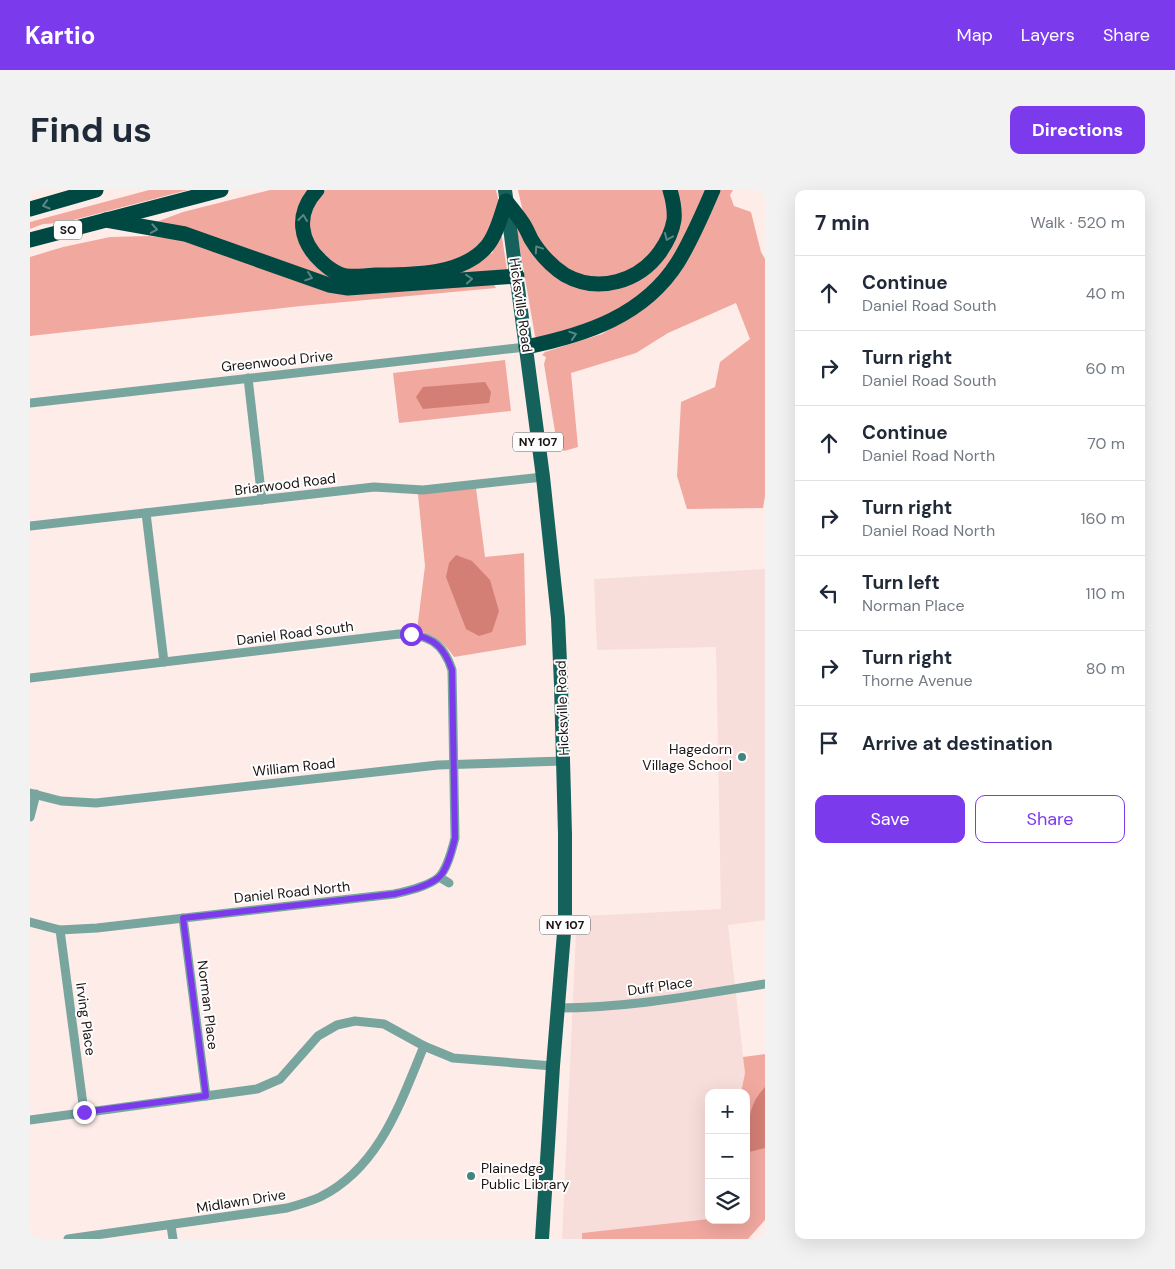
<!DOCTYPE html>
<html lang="en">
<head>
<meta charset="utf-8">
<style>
  :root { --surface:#fff; --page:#f2f2f3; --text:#1f2937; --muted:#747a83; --line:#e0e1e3; --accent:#7c3aed }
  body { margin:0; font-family:"DM Sans",sans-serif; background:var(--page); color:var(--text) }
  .controls { position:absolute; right:15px; bottom:15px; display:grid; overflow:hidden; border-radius:10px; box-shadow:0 5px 20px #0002 }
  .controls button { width:45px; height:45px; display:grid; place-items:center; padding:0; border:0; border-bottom:1px solid var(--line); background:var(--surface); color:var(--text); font:25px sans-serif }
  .stop { position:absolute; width:15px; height:15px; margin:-11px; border:4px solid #7c3aed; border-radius:50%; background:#fff }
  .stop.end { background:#7c3aed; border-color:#fff; box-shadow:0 1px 5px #0008 }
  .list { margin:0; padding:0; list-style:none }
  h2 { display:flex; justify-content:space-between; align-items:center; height:65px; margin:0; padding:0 20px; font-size:21px }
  h2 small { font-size:16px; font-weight:400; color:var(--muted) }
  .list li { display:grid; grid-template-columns:32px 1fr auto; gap:15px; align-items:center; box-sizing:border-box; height:75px; padding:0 20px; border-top:1px solid var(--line) }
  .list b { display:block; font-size:19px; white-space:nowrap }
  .list p { margin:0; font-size:16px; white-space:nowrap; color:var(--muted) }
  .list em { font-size:16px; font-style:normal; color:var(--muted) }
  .actions { display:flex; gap:10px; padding:15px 20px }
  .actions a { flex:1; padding:11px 0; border:1px solid var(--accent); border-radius:10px; text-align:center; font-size:18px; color:var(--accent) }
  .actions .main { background:var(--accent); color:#fff }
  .icon { flex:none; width:28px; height:28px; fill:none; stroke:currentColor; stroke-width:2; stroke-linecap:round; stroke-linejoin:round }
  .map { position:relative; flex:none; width:735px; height:1049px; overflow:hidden; border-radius:10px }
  header { display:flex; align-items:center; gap:30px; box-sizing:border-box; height:70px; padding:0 25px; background:var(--accent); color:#fff }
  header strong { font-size:24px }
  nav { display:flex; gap:28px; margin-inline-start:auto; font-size:18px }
  .intro { display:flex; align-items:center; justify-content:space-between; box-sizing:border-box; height:120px; padding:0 30px }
  h1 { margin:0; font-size:35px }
  .button { padding:12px 22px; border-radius:10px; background:var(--accent); color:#fff; font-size:18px; font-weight:700 }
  main { display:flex; gap:30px; padding:0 30px }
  aside { flex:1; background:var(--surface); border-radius:10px; box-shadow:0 5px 20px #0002 }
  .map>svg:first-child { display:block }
</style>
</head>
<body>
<header>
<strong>Kartio</strong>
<nav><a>Map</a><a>Layers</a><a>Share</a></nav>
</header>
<div class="intro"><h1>Find us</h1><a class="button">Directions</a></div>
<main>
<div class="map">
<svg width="735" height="1049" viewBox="0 0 735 1049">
  <rect width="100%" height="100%" fill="#feece9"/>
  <polygon fill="#f8deda" points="735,379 735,730 698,735 715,883 711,903 679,903 679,1029 553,1043 552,1049 532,1049 546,743 556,742 555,726 691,719 686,457 567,460 564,389"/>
  <g fill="#f1a89f">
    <polygon points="119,0 158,0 32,33 13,34 0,39 0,32"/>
    <polygon points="240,0 281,0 274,62 293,83 317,91 317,94 126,32 153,22"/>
    <polygon points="296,0 466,0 469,13 460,44 433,70 410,76 313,81 293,70 280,47 278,26 287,5"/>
    <polygon points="488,0 635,0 638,12 636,41 621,68 592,87 557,89 528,77 506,50 493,22"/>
    <polygon points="644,0 679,0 641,76 591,122 508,149 505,146 486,36 486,31 505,67 570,100 640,58"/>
    <polygon points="691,0 703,0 700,5 704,16 721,22 731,62 735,69 735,306 733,318 657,319 647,286 651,212 685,197 690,172 720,149 706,113 638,143 606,163 541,183 548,257 534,261 527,254 514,174 516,167 512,165 515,162 572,144 614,118 645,88 684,17"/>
    <polygon points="470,45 472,47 477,80 417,87 445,76 459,62 461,64 463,62 463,58"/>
    <polygon points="119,46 152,50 293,100 463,93 466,98 271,116 0,146 0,67 33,57 80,47"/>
    <polygon points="475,170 481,221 369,233 363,183"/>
    <path d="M446,298L455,367L494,363L496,455L424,467C414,452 404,445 387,440L395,376L388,304Z"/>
    <polygon points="735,864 735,1030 718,1049 552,1049 552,1043 679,1029 679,1030 716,1030 716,903 711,903 715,883 713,867"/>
  </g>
  <g fill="#d37f75">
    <polygon points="455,192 461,202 459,213 393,219 386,207 393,197"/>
    <polygon points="426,365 442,371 460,390 469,421 462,442 449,446 436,439 416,387 419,373"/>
    <path d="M735,897V958L719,962C720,934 715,919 735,897Z"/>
  </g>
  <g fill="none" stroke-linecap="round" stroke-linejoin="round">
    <g stroke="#79a59f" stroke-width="9">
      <polyline points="218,188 232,310"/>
      <polyline points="0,213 496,157"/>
      <polyline points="116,323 134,472"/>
      <polyline points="0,336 344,297 393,300 513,287"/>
      <path d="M0,488L369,444C398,444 413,452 422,480L425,648C422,660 417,680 408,688C396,697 378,701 364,704L67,738L30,740L0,732"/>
      <polyline points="0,603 31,611 66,613 408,575 533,571"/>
      <polyline points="0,627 6,604"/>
      <polyline points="409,687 419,693"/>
      <polyline points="153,728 176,906"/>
      <polyline points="30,740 54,922"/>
      <path d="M528,818C599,818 665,805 735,794"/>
      <polyline points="0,930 227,899 250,889 288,846 307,835 325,831 354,834 394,856 423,868 523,876"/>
      <polyline points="141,1036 143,1049"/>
      <path d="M38,1049L257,1018C268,1015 279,1012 290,1007C349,978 370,914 394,856"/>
    </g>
    <polyline stroke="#14625b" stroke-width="14" points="475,0 513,287 528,428 531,495 535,644 535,731 523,876 512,1049"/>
    <g stroke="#004842" stroke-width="15">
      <path d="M287,0C265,24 269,52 293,73C298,78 308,85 316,86C325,87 336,86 346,85C381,85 432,86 457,56C467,44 471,25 476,11"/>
      <path d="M476,11C482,19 489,27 494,35C497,40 499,45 501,49C510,64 521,76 535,85C569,104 609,91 630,62C637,52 642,42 644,30C645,20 643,10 640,0"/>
      <polyline points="0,19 66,0"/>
      <polyline points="76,30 155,44 299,95 318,98 487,86"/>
      <polyline points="0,50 191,0"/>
      <path d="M496,157C555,145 614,126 648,72C662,49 672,25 683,0"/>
    </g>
  </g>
  <defs><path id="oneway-chevron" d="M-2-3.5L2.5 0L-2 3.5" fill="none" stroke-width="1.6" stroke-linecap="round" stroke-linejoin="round" transform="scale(1.25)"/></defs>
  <g stroke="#598884">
    <use href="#oneway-chevron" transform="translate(16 15) rotate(164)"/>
    <use href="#oneway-chevron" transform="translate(273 28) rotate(-83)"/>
    <use href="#oneway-chevron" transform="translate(124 39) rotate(10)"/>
    <use href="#oneway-chevron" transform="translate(638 47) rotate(113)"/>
    <use href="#oneway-chevron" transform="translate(508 59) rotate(-124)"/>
    <use href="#oneway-chevron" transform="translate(279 87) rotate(19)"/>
    <use href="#oneway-chevron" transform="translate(439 89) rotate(-5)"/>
    <use href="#oneway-chevron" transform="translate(543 145) rotate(-18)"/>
  </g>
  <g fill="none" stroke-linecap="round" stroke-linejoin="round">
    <path stroke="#7c3aed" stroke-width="6" d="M54,922L176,906L153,728L364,704C378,701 396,697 408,688C417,681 422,660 425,648L422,480C414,457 404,448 381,444"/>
  </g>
  <g fill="#40867e" stroke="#fefefe" stroke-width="2">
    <circle cx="712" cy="567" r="5"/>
    <circle cx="441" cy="986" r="5"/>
  </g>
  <g text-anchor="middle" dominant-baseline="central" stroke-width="4" stroke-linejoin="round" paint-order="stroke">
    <g fill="#fefefe" stroke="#5f5a5a" stroke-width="1">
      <rect x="24" y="30.5" width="28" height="19" rx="4"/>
      <rect x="483" y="242.5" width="50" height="19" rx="4"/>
      <rect x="510" y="725.5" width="50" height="19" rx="4"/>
    </g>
    <g font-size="12" font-weight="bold" fill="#1b1413">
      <text x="38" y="40">SO</text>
      <text x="508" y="252">NY 107</text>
      <text x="535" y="735">NY 107</text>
    </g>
    <g font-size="14" fill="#1b1413" stroke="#fefefe">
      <text transform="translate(491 115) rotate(82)">Hicksville Road</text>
      <text transform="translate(247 171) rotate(-6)">Greenwood Drive</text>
      <text transform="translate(255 294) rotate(-7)">Briarwood Road</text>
      <text transform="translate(265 443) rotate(-7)">Daniel Road South</text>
      <text transform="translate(532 518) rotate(-92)">Hicksville Road</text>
      <text transform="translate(264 577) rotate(-6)">William Road</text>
      <text transform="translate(262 702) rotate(-6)">Daniel Road North</text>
      <text transform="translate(630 796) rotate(-8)">Duff Place</text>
      <text transform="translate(178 815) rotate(83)">Norman Place</text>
      <text transform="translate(56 829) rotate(82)">Irving Place</text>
      <text transform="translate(211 1011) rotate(-9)">Midlawn Drive</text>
    </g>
    <g font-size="14" fill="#1b1413" stroke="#fefefe" text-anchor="end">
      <text x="702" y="559">Hagedorn<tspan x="702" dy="16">Village School</tspan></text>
      <text x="451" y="978" text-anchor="start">Plainedge<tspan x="451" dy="16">Public Library</tspan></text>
    </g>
  </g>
</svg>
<div class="controls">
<button>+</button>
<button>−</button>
<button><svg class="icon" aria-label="layers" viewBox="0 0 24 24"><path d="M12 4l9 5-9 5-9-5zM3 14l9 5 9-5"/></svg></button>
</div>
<div class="stop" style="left:381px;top:444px"></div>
<div class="stop end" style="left:54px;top:922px"></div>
</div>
<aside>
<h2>7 min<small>Walk · 520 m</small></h2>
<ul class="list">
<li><svg class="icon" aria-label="ahead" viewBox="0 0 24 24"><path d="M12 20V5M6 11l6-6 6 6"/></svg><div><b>Continue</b><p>Daniel Road South</p></div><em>40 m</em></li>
<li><svg class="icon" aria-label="right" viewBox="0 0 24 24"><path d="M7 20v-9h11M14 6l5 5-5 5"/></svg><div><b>Turn right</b><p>Daniel Road South</p></div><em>60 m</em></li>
<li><svg class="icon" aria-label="ahead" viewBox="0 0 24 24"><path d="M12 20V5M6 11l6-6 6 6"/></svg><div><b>Continue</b><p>Daniel Road North</p></div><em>70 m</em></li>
<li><svg class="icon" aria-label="right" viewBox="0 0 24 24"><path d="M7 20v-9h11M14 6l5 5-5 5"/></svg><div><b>Turn right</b><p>Daniel Road North</p></div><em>160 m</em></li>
<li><svg class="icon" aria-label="left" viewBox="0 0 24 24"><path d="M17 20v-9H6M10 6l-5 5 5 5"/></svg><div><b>Turn left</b><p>Norman Place</p></div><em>110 m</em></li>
<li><svg class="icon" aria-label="right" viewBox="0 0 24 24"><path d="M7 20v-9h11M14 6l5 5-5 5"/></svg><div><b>Turn right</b><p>Thorne Avenue</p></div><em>80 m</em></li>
<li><svg class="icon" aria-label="arrive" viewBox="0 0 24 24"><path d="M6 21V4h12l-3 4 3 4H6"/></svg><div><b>Arrive at destination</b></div></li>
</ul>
<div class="actions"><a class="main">Save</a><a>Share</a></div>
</aside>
</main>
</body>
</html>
